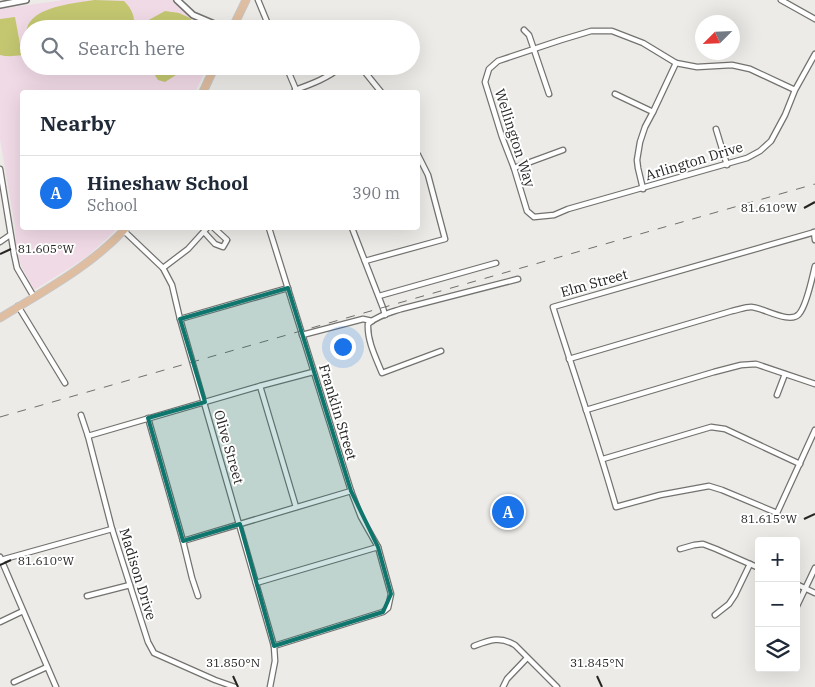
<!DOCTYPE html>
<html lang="en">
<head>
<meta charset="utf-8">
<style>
  :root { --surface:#fff; --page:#f2f2f3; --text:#1f2937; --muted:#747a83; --line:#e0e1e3; --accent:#1a73e8 }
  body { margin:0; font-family:"IBM Plex Serif",serif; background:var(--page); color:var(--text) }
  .controls { position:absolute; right:15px; bottom:15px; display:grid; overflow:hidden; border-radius:5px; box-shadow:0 5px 20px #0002 }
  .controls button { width:45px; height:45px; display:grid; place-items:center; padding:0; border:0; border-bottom:1px solid var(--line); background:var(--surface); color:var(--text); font:25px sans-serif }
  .compass { position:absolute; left:695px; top:15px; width:45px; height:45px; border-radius:50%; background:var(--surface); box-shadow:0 5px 20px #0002; rotate:246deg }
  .you { position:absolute; left:342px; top:346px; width:18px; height:18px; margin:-12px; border:4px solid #fff; border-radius:50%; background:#1a73e8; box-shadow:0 0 0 8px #1a73e833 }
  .badge { display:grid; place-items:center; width:32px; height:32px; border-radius:50%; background:var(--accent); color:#fff; font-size:16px; font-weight:700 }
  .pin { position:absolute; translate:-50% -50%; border:2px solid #fff; box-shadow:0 1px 5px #0006 }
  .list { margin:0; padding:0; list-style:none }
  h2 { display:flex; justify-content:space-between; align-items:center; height:65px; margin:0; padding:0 20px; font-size:21px }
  h2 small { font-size:16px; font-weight:400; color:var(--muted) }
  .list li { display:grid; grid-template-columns:32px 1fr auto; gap:15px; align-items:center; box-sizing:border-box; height:75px; padding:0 20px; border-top:1px solid var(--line) }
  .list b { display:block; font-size:19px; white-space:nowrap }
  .list p { margin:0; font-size:16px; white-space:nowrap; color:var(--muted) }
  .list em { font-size:16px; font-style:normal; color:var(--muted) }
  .icon { flex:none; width:28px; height:28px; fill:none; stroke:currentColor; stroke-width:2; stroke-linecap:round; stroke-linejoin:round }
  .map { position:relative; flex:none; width:815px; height:687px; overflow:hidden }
  .search { position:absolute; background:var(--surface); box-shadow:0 5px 20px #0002; left:20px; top:20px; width:400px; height:55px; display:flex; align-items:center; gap:12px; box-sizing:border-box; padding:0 18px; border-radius:28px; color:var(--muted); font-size:19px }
  .panel { position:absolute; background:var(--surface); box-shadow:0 5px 20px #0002; left:20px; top:90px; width:400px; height:140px; border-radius:5px }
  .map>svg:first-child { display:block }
</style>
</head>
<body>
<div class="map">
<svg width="815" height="687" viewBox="0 0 815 687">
  <rect width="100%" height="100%" fill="#ecebe8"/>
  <polygon fill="#f0dae6" points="63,0 172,0 190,16 219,29 29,29 29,66 208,66 195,92 22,92 22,228 118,228 89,255 73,266 34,290 21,265 16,247 15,226 0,139 0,9"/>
  <g fill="#c4c770">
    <path d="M94,0L124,1C133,10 134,16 135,29L136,27L165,11L179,13L190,18L197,29H29V45C14,8 70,4 94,0Z"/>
    <path d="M15,17L22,55C15,56 7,57 0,55V19Z"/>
    <polygon points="149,66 190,66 165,82 158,80"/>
  </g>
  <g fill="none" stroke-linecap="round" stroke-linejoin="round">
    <g stroke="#73726f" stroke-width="7">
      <g id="minor">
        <polyline points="258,0 270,29"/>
        <polyline points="781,0 815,19"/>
        <polyline points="372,29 381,24 406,28"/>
        <polyline points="524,30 529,35 549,94"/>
        <polyline points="286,66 297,92"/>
        <polyline points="360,66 381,92"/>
        <path d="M295,90C312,84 328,78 342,66"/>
        <polyline points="795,90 750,69 732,65 697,67 676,63 643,43 612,31 591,31 561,40 498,61 489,69 485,82 502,137 514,168 527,211 534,217 554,215 568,209 747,158 760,151 771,141 785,115 795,90 815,54"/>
        <polyline points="615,94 653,112"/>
        <polyline points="716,129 727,165"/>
        <polyline points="514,168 563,150"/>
        <polyline points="0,169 14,254 17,268 34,297"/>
        <polyline points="643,189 638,168 637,160 640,142 645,127 653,112 676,63"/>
        <polyline points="269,228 351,491 361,517 378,547 391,594 388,608 383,612 274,646"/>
        <polyline points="352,228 383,308 385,315"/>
        <polyline points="123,230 163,268 172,285 180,319 274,646 275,661 270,687"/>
        <polyline points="204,232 215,244 223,247 227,240 214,228"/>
        <polyline points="814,232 815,240"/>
        <path d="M815,232L553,307C574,374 597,440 616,507L660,495L709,486L722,490L777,513L815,430"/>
        <polyline points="0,242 10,235"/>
        <polyline points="365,261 445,239 428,175 418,155"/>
        <polyline points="163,268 188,249 207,228"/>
        <polyline points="379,296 496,263"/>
        <polyline points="18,306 65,383"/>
        <polyline points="180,319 288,288"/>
        <polyline points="302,335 363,319 372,321"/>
        <path d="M441,351L382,373C376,358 367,341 368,324C377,316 389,313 401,309L518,279"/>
        <path d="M569,359L732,311C738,310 745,307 751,307C762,307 790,325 799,314C807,305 812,278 815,266"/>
        <polyline points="260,386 296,507"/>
        <polyline points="777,395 785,374"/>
        <polyline points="586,410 714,372 741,365 756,364 815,384"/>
        <polyline points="81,415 88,436 112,529 148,642 154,653 215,680 235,687"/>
        <polyline points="148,418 183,541 192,578 198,596"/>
        <polyline points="88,436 260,386 313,372"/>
        <polyline points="603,459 711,427 725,429 800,464"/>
        <polyline points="183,541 351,491"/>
        <polyline points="680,549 694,545 703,544 716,549 759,568"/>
        <polyline points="0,557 56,687"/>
        <polyline points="1,560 112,529"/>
        <polyline points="256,583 378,547"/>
        <polyline points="796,584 815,593"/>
        <polyline points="87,596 130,585"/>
        <polyline points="796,608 815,568"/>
        <polyline points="715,615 729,604 735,595 750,564"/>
        <polyline points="0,622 23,611"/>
        <path d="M474,646C490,640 500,636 515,645L557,687"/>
        <polyline points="14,682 47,667"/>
        <polyline points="503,687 507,679 527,658"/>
      </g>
    </g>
    <g stroke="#73726f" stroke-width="8">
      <g id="tertiary">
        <polyline points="177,0 193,15 226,29"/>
        <polyline points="0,5 26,0"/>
      </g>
    </g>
    <g stroke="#c7c6c6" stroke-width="9">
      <g id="primary">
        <polyline points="232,29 246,0"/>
        <polyline points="203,92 215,66"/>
        <path d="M0,318C44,291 91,266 126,228"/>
      </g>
    </g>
    <use href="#minor" stroke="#fff" stroke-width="4.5"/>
    <use href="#tertiary" stroke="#fff" stroke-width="5"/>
    <use href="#primary" stroke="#dfbda0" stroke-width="7"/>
    <polyline stroke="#706f6d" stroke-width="1" stroke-dasharray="9 9" stroke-linecap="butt" points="0,417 815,184"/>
  </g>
  <path fill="#0f766e" fill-opacity="0.2" stroke="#0f766e" stroke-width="4" stroke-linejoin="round" d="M288,288L351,491L378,547L391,594L383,612L274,646L240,524L183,541L148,418L205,402L180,319Z"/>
  <path fill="none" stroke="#262524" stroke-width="2" d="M804,208L815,202M0,254L11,249M804,519L815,514M0,565L11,560M233,676L238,687M597,676L602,687"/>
  <g text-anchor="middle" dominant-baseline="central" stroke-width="4" stroke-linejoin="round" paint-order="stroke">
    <g font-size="14" fill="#262524" stroke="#fff">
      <text transform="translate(515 138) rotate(72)">Wellington Way</text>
      <text transform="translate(694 161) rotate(-17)">Arlington Drive</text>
      <text transform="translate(594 283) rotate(-16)">Elm Street</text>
      <text transform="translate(338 412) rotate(73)">Franklin Street</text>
      <text transform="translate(229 447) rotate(74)">Olive Street</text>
      <text transform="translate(138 574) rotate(73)">Madison Drive</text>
    </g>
  </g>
  <g font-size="12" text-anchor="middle" fill="#262524" stroke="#fff" stroke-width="4" stroke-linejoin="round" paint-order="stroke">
    <text x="769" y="212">81.610°W</text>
    <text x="46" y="253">81.605°W</text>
    <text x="769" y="523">81.615°W</text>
    <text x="46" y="565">81.610°W</text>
    <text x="233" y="667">31.850°N</text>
    <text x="597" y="667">31.845°N</text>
  </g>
</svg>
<div class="controls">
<button>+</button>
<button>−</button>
<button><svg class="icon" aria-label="layers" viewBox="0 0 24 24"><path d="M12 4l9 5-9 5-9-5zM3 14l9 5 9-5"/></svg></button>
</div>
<svg class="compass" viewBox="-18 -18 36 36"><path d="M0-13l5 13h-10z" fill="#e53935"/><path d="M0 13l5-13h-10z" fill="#747a83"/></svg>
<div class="you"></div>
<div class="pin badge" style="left:508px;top:512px">A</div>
<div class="search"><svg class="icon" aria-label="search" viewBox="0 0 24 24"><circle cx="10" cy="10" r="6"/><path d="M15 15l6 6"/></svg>Search here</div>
<section class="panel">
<h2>Nearby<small></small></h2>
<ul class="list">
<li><span class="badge">A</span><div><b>Hineshaw School</b><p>School</p></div><em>390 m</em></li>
</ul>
</section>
</div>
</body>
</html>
